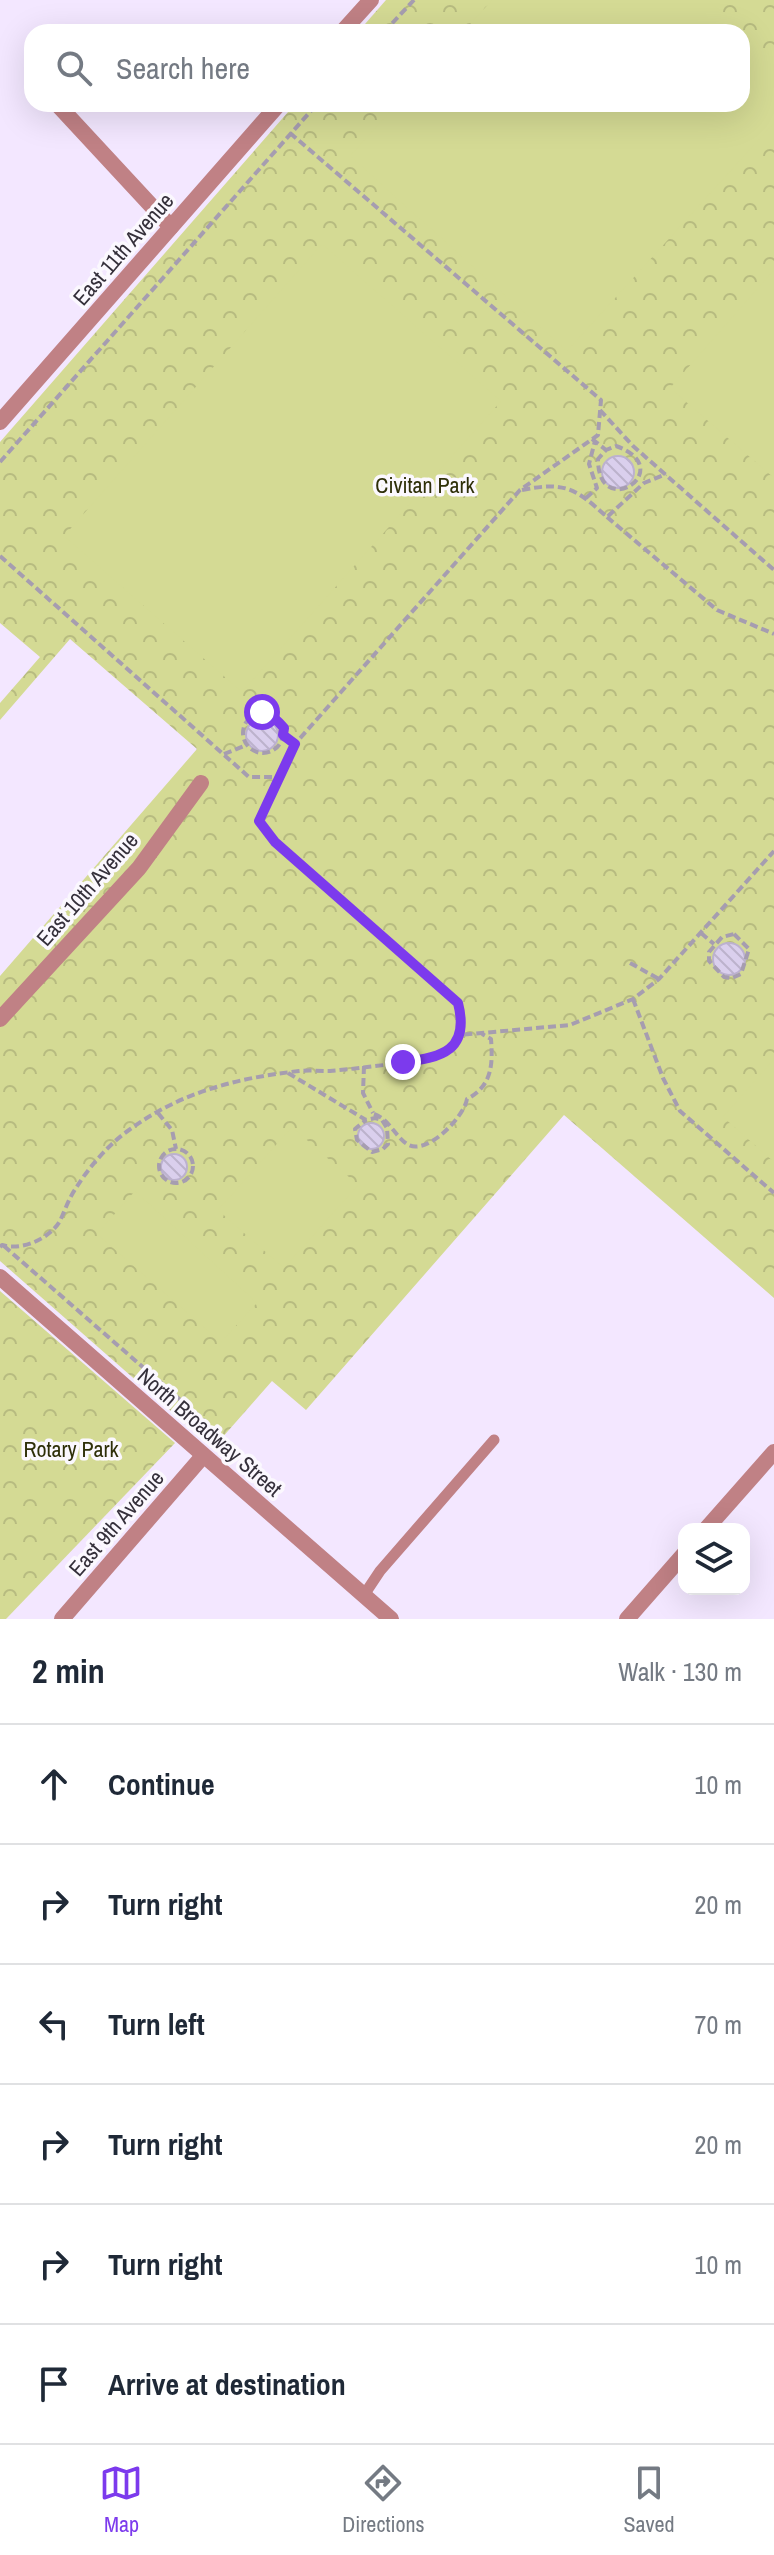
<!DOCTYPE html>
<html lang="en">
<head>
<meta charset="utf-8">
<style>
  :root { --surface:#fff; --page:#f2f2f3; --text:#1f2937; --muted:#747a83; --line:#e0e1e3; --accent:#7c3aed }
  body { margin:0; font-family:"Archivo Narrow",sans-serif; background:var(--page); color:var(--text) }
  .controls { position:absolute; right:24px; bottom:24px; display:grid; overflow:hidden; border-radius:16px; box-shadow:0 8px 32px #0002 }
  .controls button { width:72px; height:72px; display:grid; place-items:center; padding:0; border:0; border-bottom:2px solid var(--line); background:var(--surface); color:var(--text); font:40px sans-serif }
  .stop { position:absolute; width:24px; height:24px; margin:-18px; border:6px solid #7c3aed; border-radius:50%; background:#fff }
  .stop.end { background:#7c3aed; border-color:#fff; box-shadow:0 2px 8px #0008 }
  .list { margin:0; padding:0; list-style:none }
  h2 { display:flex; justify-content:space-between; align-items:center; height:104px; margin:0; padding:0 32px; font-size:34px }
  h2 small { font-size:26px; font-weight:400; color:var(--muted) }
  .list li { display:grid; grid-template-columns:52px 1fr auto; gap:24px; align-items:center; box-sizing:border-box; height:120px; padding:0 32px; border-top:2px solid var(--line) }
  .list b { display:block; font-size:30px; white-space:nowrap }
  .list em { font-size:26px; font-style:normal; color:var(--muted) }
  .icon { flex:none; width:44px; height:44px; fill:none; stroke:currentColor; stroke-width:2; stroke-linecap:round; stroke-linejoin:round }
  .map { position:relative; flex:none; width:774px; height:1619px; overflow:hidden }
  .search { position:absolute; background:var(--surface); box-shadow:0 8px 32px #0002; left:24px; right:24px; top:24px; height:88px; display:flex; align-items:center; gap:20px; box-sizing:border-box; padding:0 28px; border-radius:24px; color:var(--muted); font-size:30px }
  .sheet { height:824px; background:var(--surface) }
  nav { display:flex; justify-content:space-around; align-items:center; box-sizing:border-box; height:112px; border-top:2px solid var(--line); background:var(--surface); font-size:22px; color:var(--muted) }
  nav a { display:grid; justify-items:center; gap:4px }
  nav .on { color:var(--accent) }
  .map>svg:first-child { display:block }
</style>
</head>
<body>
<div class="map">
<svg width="774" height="1619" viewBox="0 0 774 1619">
  <defs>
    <pattern id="park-crowns" width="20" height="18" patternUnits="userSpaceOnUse" patternTransform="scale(2)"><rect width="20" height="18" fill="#d4da94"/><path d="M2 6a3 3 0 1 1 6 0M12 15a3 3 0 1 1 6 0" fill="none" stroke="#b7bb80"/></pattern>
    <pattern id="building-back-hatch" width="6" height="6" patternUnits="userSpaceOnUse" patternTransform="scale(2)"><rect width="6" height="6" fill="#dacfed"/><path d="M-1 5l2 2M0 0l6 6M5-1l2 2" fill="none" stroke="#bcb2cc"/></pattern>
  </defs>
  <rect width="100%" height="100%" fill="#f3e7ff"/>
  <g fill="url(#park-crowns)">
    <polygon points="386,0 774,0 774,1298 564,1115 306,1410 272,1381 213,1448 0,1261 0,976 197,749 70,639 0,720 0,703 40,657 0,623 0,442 295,104 742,104 742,32 358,32"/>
    <polygon points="0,1291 175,1443 6,1619 0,1619"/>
  </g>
  <g fill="#d4da94">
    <polygon points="492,0 708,0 774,59 774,123 567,351 350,156 397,104 742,104 742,32 463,32"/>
    <polygon points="322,244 501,401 242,692 64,536"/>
    <polygon points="774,270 774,478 670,388"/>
    <polygon points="774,1059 774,1162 723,1117"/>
    <polygon points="292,1127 358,1185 284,1268 218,1210"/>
    <polygon points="135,1191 257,1303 221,1342 97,1234"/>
  </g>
  <g fill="url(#building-back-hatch)" stroke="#bcb1cf" stroke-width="2">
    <circle cx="618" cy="472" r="16"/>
    <circle cx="262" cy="735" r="16"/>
    <circle cx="729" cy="959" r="16"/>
    <circle cx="371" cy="1136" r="13"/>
    <circle cx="174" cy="1167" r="13"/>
  </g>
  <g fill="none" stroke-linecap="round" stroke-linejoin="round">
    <g stroke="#a69db0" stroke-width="4" stroke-dasharray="8 4" stroke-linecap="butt">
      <polyline points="384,32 414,0"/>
      <polyline points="290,133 601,400 598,435 520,490 295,744 259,821 275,842 458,1003 462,1016 460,1035 570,1025 633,999 659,979 774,851"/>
      <polyline points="600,410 633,446 774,570"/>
      <path d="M592,439L606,450L598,459C598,523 680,469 616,446L606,450"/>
      <polyline points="0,462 317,104"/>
      <path d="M522,490C566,481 576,489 607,517L644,483L666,474"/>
      <polyline points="586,498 597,488 589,464 595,441"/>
      <polyline points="607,517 717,610 774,634"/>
      <polyline points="0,556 249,777 280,777"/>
      <circle cx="263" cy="733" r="20"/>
      <polyline points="283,735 295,744"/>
      <polyline points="224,754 244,746"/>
      <polyline points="701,933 714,944"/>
      <polygon points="734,934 749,949 741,974 732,978 724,977 709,961 709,952 722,937"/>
      <polyline points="630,963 659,979"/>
      <polyline points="633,999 663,1078 680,1111 774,1193"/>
      <polyline points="364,1066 363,1093 373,1113"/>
      <polyline points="288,1073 366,1120 375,1118 382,1120 387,1128 388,1144 383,1149 372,1152 357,1140 355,1129 366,1120"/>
      <polyline points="158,1113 172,1130 176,1149"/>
      <path d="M374,1114C389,1119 394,1135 407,1144C426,1157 464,1117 467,1099C492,1086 493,1065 491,1039L482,1034"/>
      <circle cx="176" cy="1166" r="17"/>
      <polyline points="4,1246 208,1424"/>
      <path d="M0,1247L2,1245C22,1251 49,1239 60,1221C65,1210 69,1198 76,1188C89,1167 109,1144 129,1130C181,1092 237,1078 299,1071C309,1070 320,1071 330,1071C364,1068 398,1063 433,1059L446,1054L460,1035"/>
    </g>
    <polyline stroke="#c08185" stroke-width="11" points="364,1595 380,1571 494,1440"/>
    <g stroke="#c08185" stroke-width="16">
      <polyline points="342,32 371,0"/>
      <polyline points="57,104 171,227"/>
      <polyline points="0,422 279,104"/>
      <polyline points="0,1019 139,868 201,783"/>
      <polyline points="0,1277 391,1619"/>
      <polyline points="706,1529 774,1452"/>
      <polyline points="62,1619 203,1456"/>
      <polyline points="627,1619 684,1554"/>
    </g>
  </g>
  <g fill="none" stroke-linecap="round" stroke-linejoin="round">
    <path stroke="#7c3aed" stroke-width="10" d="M262,712C272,715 277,720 284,728L283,735L295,744L259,821L275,842L458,1003C470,1050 442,1058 403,1062"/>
  </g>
  <g text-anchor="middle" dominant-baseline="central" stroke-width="7" stroke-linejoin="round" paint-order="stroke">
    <g font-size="22" fill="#35303b" stroke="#fbf8fe">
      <text transform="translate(123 249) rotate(-49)">East 11th Avenue</text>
      <text transform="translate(87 889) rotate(-49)">East 10th Avenue</text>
      <text transform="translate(210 1432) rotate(41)">North Broadway Street</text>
      <text transform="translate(116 1523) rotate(-49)">East 9th Avenue</text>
    </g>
    <g font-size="22" fill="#2e2f08" stroke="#fbf8fe">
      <text x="425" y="485">Civitan Park</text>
      <text x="71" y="1449">Rotary Park</text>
    </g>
  </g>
</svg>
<div class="controls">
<button><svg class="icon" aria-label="layers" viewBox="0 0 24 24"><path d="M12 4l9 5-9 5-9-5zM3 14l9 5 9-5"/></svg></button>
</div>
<div class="stop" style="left:262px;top:712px"></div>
<div class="stop end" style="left:403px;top:1062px"></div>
<div class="search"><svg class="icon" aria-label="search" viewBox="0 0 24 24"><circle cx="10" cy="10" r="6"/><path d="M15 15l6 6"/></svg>Search here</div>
</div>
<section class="sheet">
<h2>2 min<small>Walk · 130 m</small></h2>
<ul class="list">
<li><svg class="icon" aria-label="ahead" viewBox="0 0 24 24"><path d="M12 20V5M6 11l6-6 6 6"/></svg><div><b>Continue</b></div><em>10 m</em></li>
<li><svg class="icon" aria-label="right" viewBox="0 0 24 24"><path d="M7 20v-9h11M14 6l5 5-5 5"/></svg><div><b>Turn right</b></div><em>20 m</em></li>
<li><svg class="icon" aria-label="left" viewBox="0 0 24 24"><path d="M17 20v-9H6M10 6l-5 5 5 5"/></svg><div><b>Turn left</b></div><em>70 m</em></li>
<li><svg class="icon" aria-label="right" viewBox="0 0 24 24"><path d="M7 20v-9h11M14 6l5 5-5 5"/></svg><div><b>Turn right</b></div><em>20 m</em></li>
<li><svg class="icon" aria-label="right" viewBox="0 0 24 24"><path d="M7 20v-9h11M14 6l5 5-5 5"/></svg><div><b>Turn right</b></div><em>10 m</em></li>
<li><svg class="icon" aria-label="arrive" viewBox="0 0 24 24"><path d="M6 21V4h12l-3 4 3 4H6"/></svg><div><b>Arrive at destination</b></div></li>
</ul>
</section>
<nav>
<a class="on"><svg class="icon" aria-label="map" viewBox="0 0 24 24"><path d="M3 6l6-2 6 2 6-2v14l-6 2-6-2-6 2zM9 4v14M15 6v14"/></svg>Map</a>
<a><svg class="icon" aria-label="directions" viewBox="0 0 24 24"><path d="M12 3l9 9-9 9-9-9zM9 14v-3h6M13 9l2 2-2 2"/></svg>Directions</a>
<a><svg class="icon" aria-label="saved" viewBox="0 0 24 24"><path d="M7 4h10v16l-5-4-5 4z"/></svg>Saved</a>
</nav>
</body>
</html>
